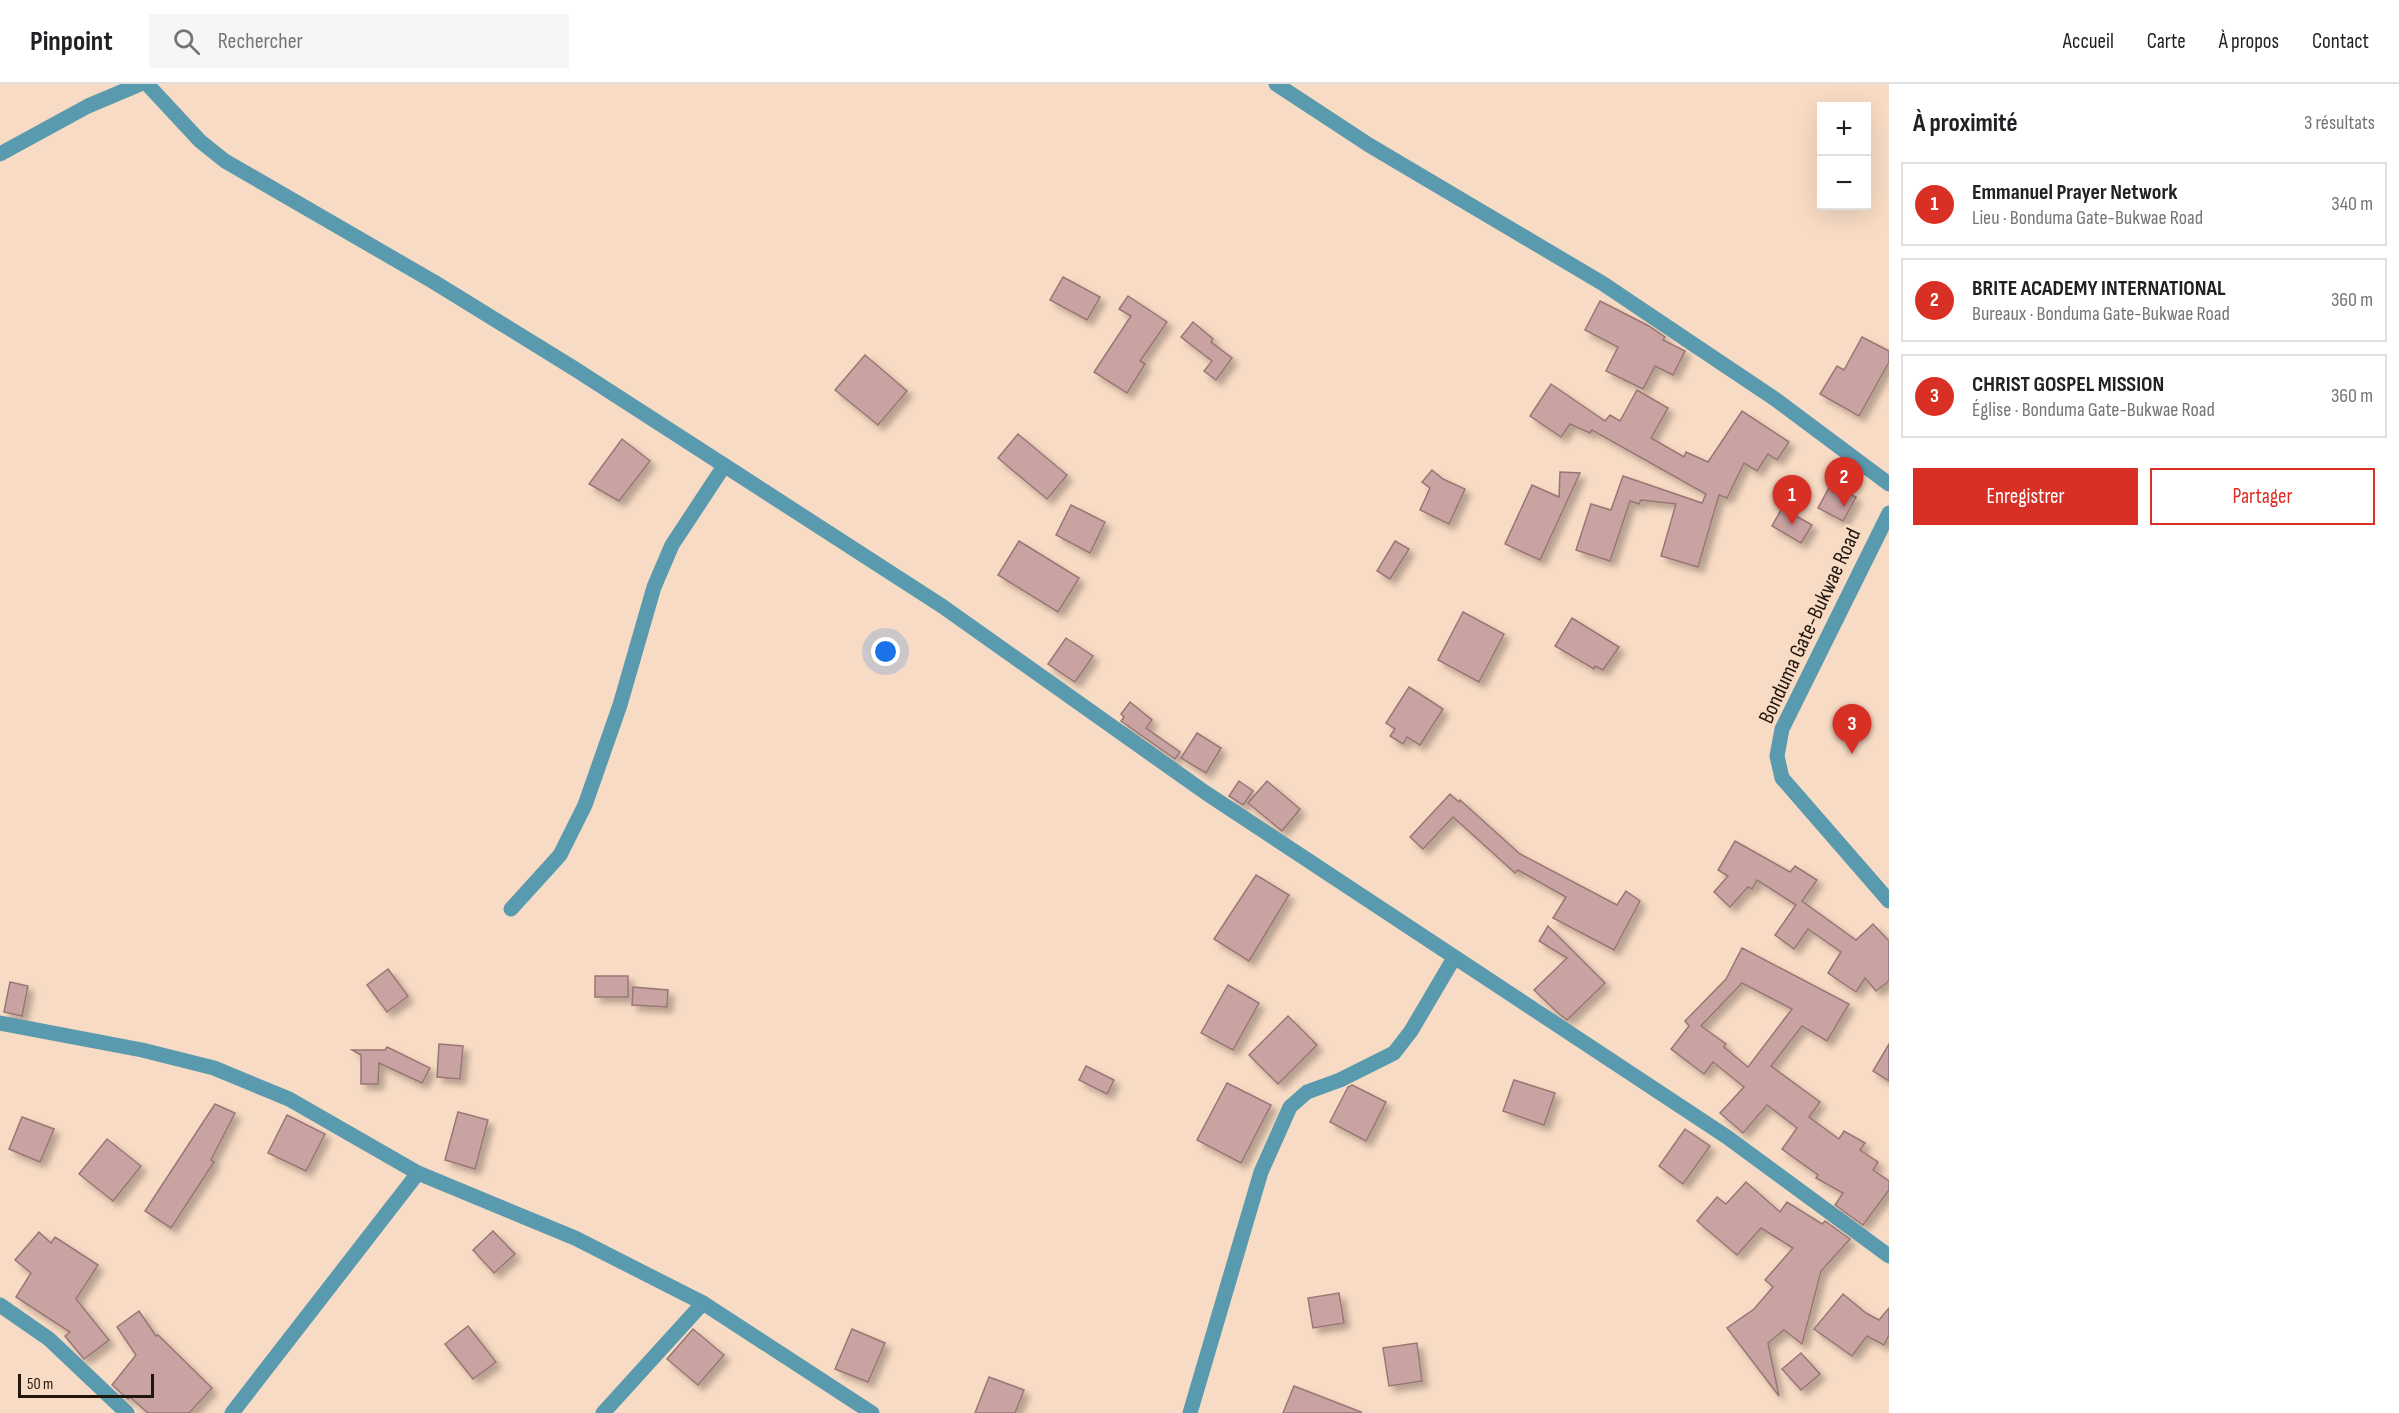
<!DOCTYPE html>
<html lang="fr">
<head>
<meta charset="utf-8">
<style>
  :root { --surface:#fff; --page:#f6f6f6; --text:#202124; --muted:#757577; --line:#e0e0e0; --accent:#d93025 }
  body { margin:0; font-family:"Sofia Sans Condensed",sans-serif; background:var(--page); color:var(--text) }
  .controls { position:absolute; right:18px; top:18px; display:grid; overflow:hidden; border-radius:0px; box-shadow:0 6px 24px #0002 }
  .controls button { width:54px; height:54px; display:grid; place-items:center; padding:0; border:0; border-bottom:2px solid var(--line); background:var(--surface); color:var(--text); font:30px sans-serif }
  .scale { position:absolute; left:18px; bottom:15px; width:136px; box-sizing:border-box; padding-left:6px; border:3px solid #20160e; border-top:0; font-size:16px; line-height:21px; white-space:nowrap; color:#20160e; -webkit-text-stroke:4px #f8dbc4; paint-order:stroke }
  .you { position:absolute; left:886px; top:568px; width:21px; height:21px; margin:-15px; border:4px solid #fff; border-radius:50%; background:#1a73e8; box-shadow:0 0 0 9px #1a73e833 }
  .badge { display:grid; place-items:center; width:39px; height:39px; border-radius:50%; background:var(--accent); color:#fff; font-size:20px; font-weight:700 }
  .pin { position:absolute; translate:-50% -50px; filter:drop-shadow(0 2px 3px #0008) }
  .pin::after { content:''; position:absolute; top:32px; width:21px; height:18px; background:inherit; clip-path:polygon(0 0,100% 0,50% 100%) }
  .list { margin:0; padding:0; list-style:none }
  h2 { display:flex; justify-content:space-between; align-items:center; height:78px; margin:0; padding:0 24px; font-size:26px }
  h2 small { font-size:20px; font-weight:400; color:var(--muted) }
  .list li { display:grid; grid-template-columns:39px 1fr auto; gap:18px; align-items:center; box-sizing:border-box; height:84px; margin:0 12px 12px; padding:0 12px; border:2px solid var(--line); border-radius:0px }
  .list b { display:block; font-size:22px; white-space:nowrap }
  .list p { margin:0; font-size:20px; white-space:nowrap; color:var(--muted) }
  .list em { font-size:20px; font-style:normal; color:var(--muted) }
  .actions { display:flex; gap:12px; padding:18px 24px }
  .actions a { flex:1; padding:14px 0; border:2px solid var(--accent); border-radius:0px; text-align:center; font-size:21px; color:var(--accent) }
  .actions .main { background:var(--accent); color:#fff }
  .icon { flex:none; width:33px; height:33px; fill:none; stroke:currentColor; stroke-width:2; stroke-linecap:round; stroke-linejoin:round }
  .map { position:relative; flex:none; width:1889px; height:1329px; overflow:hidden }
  header { display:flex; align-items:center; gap:36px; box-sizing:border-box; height:84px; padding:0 30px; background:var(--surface); border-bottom:2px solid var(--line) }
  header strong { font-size:28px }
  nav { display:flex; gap:33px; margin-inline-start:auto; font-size:21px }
  .search { width:420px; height:54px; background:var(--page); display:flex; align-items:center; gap:15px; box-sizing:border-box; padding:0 21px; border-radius:0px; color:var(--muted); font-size:22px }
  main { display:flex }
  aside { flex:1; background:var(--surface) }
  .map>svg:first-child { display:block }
</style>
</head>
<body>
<header>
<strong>Pinpoint</strong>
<div class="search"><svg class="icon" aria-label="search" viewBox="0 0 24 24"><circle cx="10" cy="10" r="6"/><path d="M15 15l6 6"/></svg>Rechercher</div>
<nav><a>Accueil</a><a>Carte</a><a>À propos</a><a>Contact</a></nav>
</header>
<main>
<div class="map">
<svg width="1889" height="1329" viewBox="0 0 1889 1329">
  <defs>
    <filter id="shadow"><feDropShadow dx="5.5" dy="5.5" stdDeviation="3" flood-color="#0004"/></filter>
  </defs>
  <rect width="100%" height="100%" fill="#f8dbc4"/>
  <g fill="#c8a3a2" stroke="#997675" stroke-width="1.5" fill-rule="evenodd" filter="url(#shadow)">
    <polygon points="1063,193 1100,213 1087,236 1050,216"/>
    <polygon points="1128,212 1167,238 1140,277 1145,280 1127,309 1094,288 1131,232 1119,225"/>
    <polygon points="1600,217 1649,242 1665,253 1663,256 1685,267 1673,291 1655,282 1643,305 1606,287 1618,263 1585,246"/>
    <polygon points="1193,238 1213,255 1211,258 1232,274 1216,296 1204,287 1212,277 1181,253"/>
    <polygon points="1862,253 1889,267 1889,278 1859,332 1820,310 1837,282 1844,286"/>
    <polygon points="865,271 907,307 878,341 835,306"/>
    <polygon points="1551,300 1605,337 1610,331 1620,337 1637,306 1668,324 1651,354 1684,373 1686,368 1708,378 1742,327 1789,358 1777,376 1768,370 1757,387 1744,379 1727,414 1719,411 1698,483 1661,472 1676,420 1641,416 1639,420 1630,417 1610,477 1576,466 1591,420 1611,426 1623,392 1702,419 1706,410 1592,346 1590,349 1570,340 1561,353 1530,332"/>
    <polygon points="1018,350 1067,391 1047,415 998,374"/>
    <polygon points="622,355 650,377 619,417 589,400"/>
    <polygon points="1432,386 1443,395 1465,405 1449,440 1420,426 1430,404 1422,398"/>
    <polygon points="1560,388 1580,389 1540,476 1505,460 1532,401 1559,413"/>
    <polygon points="1831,400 1856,413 1843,437 1818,424"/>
    <polygon points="1071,421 1105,438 1090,469 1056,451"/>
    <polygon points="1782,424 1812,441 1801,459 1772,442"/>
    <polygon points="1019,457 1079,494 1058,528 998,491"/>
    <polygon points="1395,457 1409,465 1390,495 1377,487"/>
    <polygon points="1463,528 1504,550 1479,598 1438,576"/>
    <polygon points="1572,534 1619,563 1603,586 1595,582 1594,585 1555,562"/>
    <polygon points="1066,554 1093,572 1075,598 1048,580"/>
    <polygon points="1409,603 1443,625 1420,661 1407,653 1403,660 1390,652 1395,645 1386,639"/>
    <polygon points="1130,618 1152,636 1146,644 1180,668 1175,675 1121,637 1124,633 1121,630"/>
    <polygon points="1197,649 1221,664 1206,689 1181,674"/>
    <polygon points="1239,697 1253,707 1243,721 1229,712"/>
    <polygon points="1267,697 1300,725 1282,747 1248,719"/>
    <polygon points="1450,710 1459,718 1460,716 1520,770 1617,821 1626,807 1640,817 1614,866 1553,834 1566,813 1518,786 1515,789 1453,733 1423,765 1410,753"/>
    <polygon points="1735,757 1790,788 1795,782 1817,796 1802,817 1856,856 1873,840 1889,857 1889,897 1876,907 1865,894 1856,908 1828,889 1841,868 1808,845 1794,865 1775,851 1796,821 1757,796 1752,805 1748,803 1730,823 1714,808 1728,792 1718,786"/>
    <polygon points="1256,791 1289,811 1249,877 1214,855"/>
    <polygon points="1548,842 1605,899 1567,936 1558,929 1534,906 1567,874 1539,857"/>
    <path d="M1742,864L1849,920L1827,957L1802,942L1771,982L1820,1018L1809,1033L1839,1055L1844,1047L1865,1059L1860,1066L1878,1078L1873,1086L1889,1097V1106L1863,1141L1835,1121L1843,1109L1816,1094L1818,1091L1782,1065L1797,1044L1767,1021L1743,1049L1720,1029L1744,1003L1713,978L1704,990L1671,965L1689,942L1685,937L1726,895ZM1742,899L1792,925L1748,983L1724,963L1726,960L1701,942Z"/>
    <polygon points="388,885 408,912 387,928 367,901"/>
    <rect x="595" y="892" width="33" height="21"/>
    <polygon points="10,898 28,902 22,932 4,928"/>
    <polygon points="1228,901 1259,919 1233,966 1201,949"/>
    <polygon points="633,903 668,906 667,923 632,921"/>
    <polygon points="1288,932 1317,961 1278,1000 1249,971"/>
    <polygon points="439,960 463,962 460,995 437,993"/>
    <polygon points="1889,960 1889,997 1873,987"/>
    <polygon points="387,963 430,984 422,999 379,979 378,1000 361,1000 361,971 352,966 385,966"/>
    <polygon points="1086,982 1114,996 1107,1010 1079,996"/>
    <polygon points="1514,996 1555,1009 1544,1041 1503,1027"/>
    <polygon points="1227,999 1271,1021 1241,1079 1197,1056"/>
    <polygon points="1352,1001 1386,1018 1366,1057 1330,1038 1348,1003"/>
    <polygon points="215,1020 235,1029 211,1076 214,1078 171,1144 145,1127"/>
    <polygon points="458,1028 488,1036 475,1085 445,1076"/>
    <polygon points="287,1031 325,1050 306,1087 268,1069"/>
    <polygon points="22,1033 54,1045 40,1078 9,1065"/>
    <polygon points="1685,1045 1710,1062 1683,1100 1659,1082"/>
    <polygon points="107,1055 141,1082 113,1117 79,1090"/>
    <polygon points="1746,1098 1780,1128 1787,1118 1822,1140 1825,1137 1850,1155 1821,1187 1802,1260 1784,1246 1768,1259 1779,1312 1727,1244 1754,1225 1773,1203 1765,1196 1793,1164 1761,1144 1737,1171 1697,1137 1717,1113 1726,1120"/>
    <polygon points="493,1147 515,1170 494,1189 473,1166"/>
    <polygon points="39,1148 51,1159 55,1153 98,1181 76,1215 109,1256 84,1275 65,1252 70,1248 16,1213 31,1189 15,1176"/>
    <polygon points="1339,1209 1344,1239 1313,1244 1308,1214"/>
    <polygon points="1843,1210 1866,1229 1879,1236 1889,1224 1889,1251 1884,1261 1867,1252 1852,1272 1814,1245"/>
    <polygon points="139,1227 156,1252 158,1251 212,1304 189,1329 148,1329 130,1313 128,1315 112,1301 136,1271 117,1243"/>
    <polygon points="468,1242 496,1278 473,1295 445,1260"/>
    <polygon points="693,1245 724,1271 698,1301 667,1275"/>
    <polygon points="852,1245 885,1259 868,1298 835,1285"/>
    <polygon points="1417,1259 1422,1297 1389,1302 1383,1264"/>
    <polygon points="1801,1269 1820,1290 1801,1306 1782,1285"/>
    <polygon points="989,1293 1024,1306 1015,1329 975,1329"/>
    <polygon points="1294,1302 1361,1328 1361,1329 1283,1329"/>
  </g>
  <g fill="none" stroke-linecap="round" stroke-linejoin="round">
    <g stroke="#599aae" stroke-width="15">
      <polyline points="147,0 200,57 225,77 434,198 575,285 942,522 1206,709 1727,1053 1889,1172"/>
      <polyline points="1276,0 1369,61 1602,199 1775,315 1889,400"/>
      <polyline points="0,70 88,22 140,0"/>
      <polyline points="1889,429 1782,645 1777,672 1782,694 1889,817"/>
      <polyline points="511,825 560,771 585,721 620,621 654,503 672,461 724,382"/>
      <polyline points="0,939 142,966 214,984 289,1015 418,1089 232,1329"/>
      <polyline points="418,1089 575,1154 703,1219 872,1329"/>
      <polyline points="0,1221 49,1255 127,1329"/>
      <polyline points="603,1329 703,1219"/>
      <polyline points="1190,1329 1261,1088 1290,1023 1307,1008 1340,996 1394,969 1411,947 1454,874"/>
    </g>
  </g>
  <g text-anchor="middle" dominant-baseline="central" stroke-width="6" stroke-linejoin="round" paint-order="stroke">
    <g font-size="22" fill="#20160e" stroke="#f8dbc4">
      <text transform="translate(1810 542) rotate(-65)">Bonduma Gate-Bukwae Road</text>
    </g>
  </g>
</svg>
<div class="controls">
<button>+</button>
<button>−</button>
</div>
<div class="scale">50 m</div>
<div class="you"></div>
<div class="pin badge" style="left:1792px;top:441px">1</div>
<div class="pin badge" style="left:1844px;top:423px">2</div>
<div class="pin badge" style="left:1852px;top:670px">3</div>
</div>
<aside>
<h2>À proximité<small>3 résultats</small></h2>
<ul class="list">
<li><span class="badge">1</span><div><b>Emmanuel Prayer Network</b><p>Lieu · Bonduma Gate-Bukwae Road</p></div><em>340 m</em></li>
<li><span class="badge">2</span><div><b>BRITE ACADEMY INTERNATIONAL</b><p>Bureaux · Bonduma Gate-Bukwae Road</p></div><em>360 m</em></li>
<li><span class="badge">3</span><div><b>CHRIST GOSPEL MISSION</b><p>Église · Bonduma Gate-Bukwae Road</p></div><em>360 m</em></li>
</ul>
<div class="actions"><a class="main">Enregistrer</a><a>Partager</a></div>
</aside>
</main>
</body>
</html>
